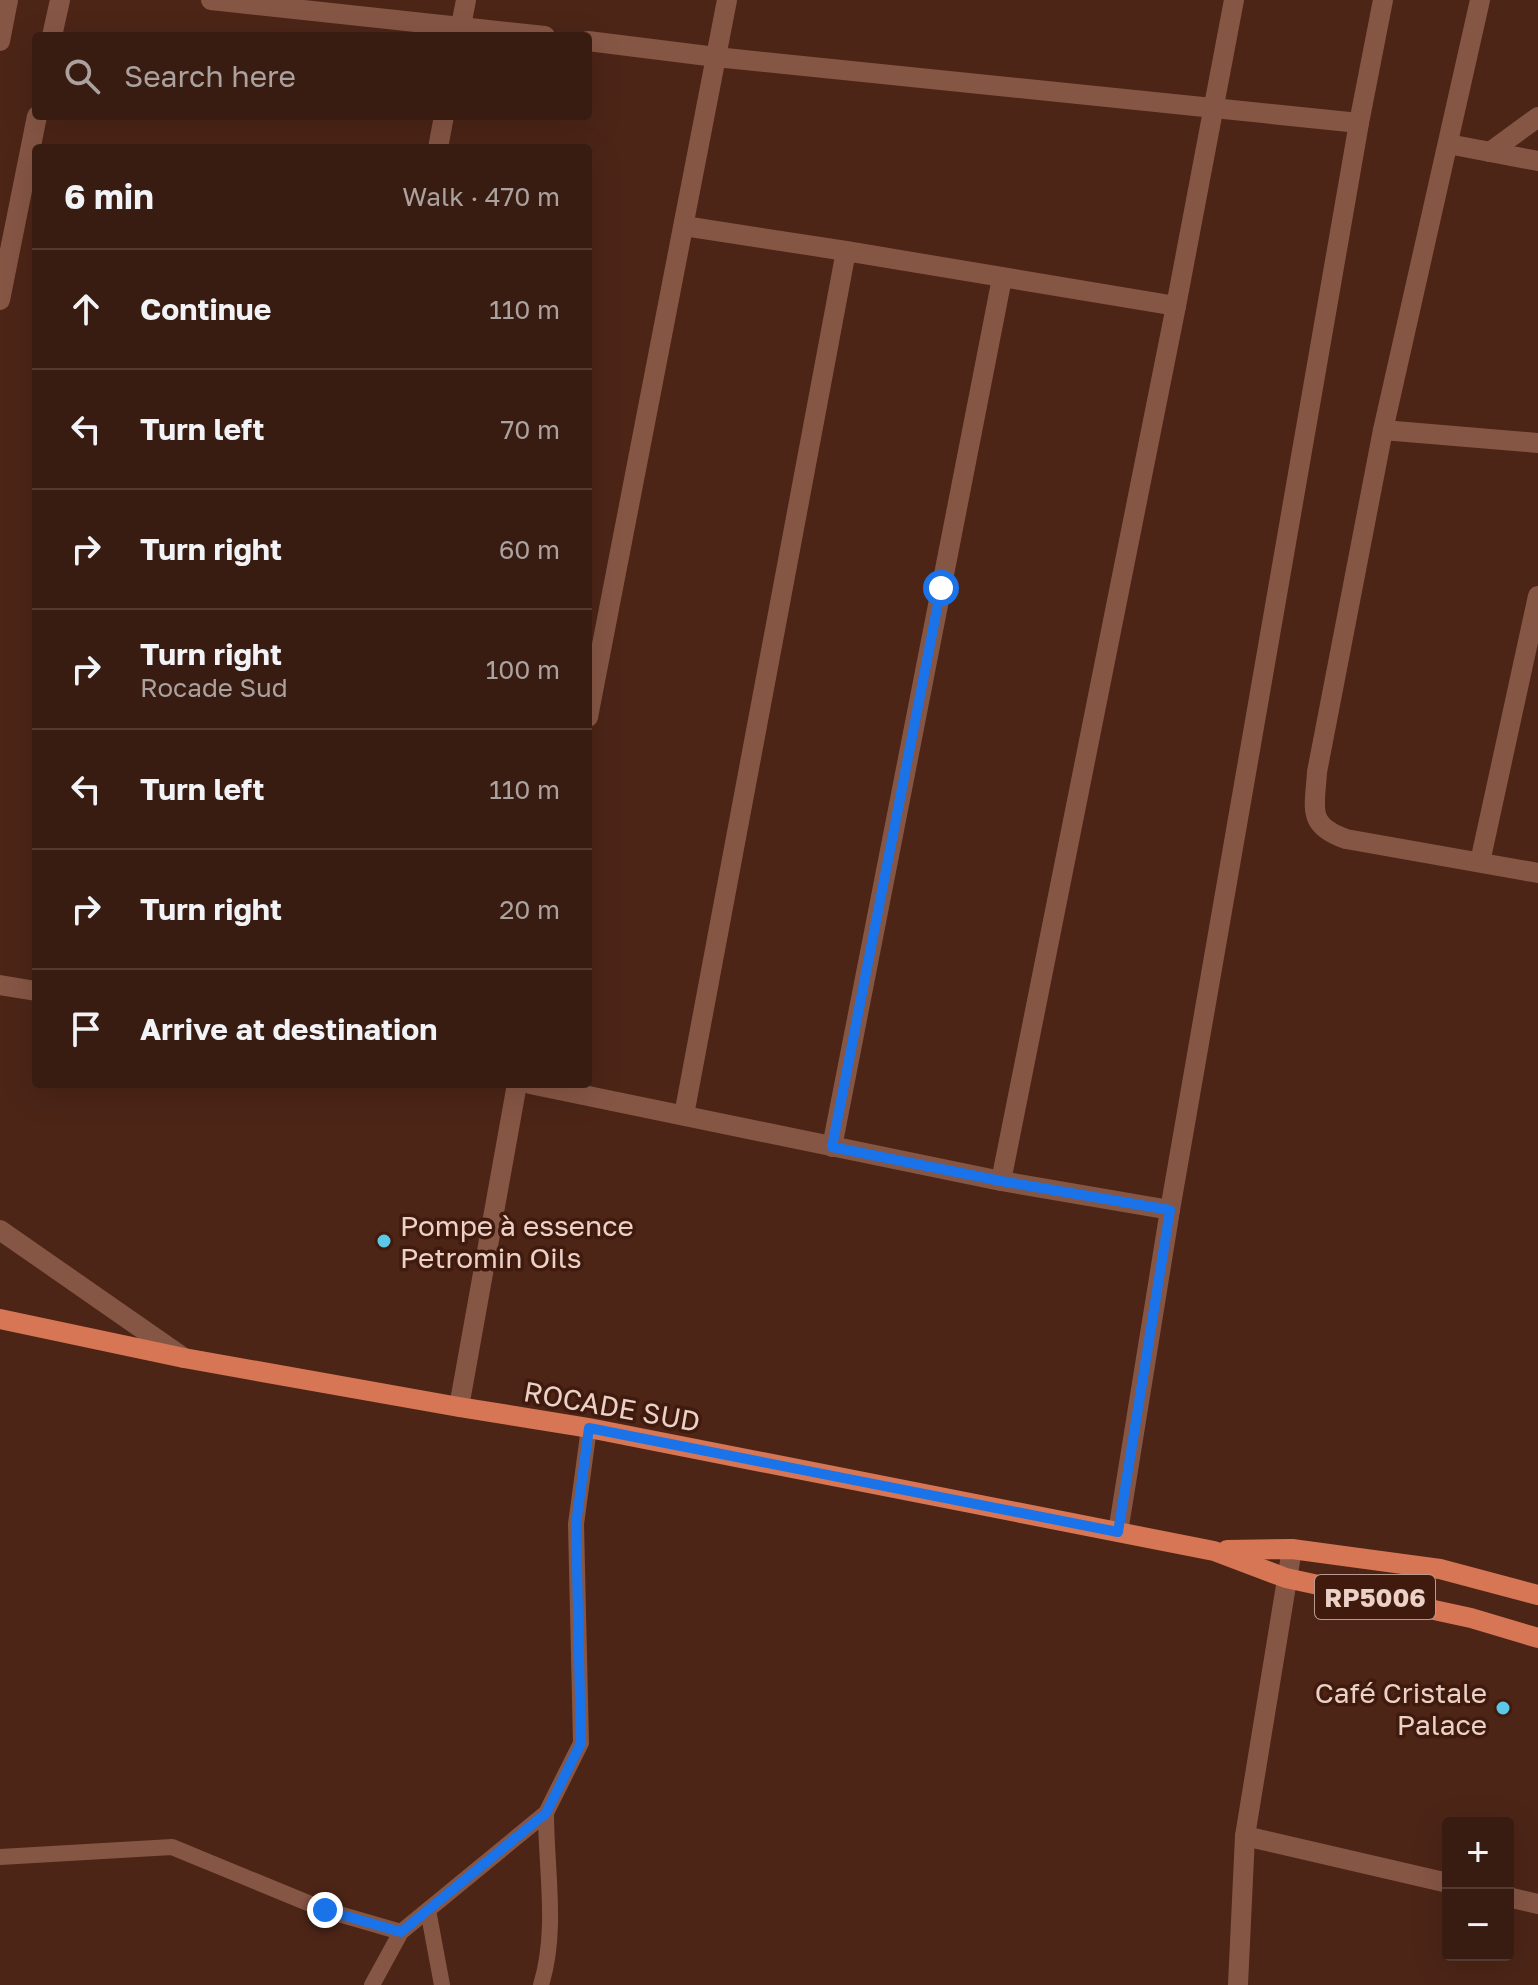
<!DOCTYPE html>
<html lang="en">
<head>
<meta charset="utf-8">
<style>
  :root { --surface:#391c11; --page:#40251a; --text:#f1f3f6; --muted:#aba19f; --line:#533a31 }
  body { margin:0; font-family:"Golos Text",sans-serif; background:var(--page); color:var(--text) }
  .controls { position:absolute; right:24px; bottom:24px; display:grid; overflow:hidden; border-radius:8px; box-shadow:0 8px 32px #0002 }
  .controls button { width:72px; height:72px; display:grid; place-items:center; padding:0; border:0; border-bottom:2px solid var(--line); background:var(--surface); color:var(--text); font:40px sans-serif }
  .stop { position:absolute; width:24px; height:24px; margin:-18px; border:6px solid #1a73e8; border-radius:50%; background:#fff }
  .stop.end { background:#1a73e8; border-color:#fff; box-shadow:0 2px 8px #0008 }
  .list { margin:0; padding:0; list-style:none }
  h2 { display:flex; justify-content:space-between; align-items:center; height:104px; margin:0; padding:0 32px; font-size:34px }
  h2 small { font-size:26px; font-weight:400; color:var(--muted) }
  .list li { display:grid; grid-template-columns:52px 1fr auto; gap:24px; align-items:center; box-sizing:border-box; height:120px; padding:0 32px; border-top:2px solid var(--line) }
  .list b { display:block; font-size:30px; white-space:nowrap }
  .list p { margin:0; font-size:26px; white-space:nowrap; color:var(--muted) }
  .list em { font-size:26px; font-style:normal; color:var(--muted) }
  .icon { flex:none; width:44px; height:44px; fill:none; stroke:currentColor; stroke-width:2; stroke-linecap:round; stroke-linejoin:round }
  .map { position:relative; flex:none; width:1538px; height:1985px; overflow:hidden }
  .search { position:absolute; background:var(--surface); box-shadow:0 8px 32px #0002; left:32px; top:32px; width:560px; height:88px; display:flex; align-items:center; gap:20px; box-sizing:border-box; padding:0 28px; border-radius:8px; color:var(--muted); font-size:30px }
  .panel { position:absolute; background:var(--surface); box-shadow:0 8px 32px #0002; left:32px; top:144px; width:560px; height:944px; border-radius:8px }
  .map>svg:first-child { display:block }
</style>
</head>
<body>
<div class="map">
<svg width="1538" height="1985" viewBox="0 0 1538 1985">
  <rect width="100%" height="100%" fill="#4c2517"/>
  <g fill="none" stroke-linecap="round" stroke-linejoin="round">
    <g stroke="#865645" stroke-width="16">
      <polyline points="0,1857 172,1847 325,1910 401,1932"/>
      <polyline points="428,1910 442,1985"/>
      <polyline points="372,1985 401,1932 546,1813 581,1743 576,1524 589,1428"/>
      <path d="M541,1985C558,1930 546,1870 546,1813"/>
    </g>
    <g stroke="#865645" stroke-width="20">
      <polyline points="211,0 545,36"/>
      <path d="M1480,0L1383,430L1317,772C1315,808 1306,825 1346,839L1538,873"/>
      <polyline points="52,36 60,0"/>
      <polyline points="459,36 466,0"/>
      <polyline points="0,41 8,0"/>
      <polyline points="588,41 716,57 1359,123"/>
      <polyline points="1448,144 1538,161"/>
      <polyline points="438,148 444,116"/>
      <polyline points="1490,152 1538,117"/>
      <polyline points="684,226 846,251 1176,306"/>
      <polyline points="0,300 37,116"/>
      <polyline points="1383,430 1538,443"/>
      <polyline points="588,717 727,0"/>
      <polyline points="1480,862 1538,596"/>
      <polyline points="0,985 36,991"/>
      <polyline points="530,1084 1001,1181 1170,1210"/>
      <polyline points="684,1115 846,251"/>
      <polyline points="832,1147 1002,278"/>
      <polyline points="1001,1181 1176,306 1234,0"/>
      <polyline points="0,1230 184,1358"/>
      <polyline points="459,1407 517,1084"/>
      <polyline points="1118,1532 1170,1210 1359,123 1383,0"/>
      <polyline points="1245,1836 1448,1883"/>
      <polyline points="1508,1897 1538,1904"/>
      <polyline points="1238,1985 1245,1836 1292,1549"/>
    </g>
    <g stroke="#d77654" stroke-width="20">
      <polyline points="0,1319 184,1358 459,1407 589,1428 1214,1551 1286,1578 1471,1618 1538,1638"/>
      <polyline points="1227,1550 1292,1549 1351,1557 1440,1569 1538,1595"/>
    </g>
  </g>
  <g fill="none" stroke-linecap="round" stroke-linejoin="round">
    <polyline stroke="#1a73e8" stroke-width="10" points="325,1910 401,1932 546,1813 581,1743 576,1524 589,1428 1118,1532 1170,1210 1001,1181 832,1147 941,588"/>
  </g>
  <g fill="#5bc8e7" stroke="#401b0d" stroke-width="3">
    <circle cx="384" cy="1241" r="8"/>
    <circle cx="1503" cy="1708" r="8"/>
  </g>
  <g text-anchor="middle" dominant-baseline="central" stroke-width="7" stroke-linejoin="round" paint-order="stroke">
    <rect fill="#401b0d" stroke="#b89a90" stroke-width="2" x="1315" y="1575" width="120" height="44" rx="6"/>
    <g font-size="26" font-weight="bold" fill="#ebd1c8">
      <text x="1375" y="1597">RP5006</text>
    </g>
    <g font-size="28" fill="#ebd1c8" stroke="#401b0d" text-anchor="start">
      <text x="400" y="1225">Pompe à essence<tspan x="400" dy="32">Petromin Oils</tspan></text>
      <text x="1487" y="1692" text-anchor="end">Café Cristale<tspan x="1487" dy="32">Palace</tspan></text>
    </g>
    <g font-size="28" fill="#ebd1c8" stroke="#401b0d">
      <text transform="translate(612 1406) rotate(10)">ROCADE SUD</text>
    </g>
  </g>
</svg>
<div class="controls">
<button>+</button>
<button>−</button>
</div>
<div class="stop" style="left:941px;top:588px"></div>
<div class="stop end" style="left:325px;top:1910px"></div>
<div class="search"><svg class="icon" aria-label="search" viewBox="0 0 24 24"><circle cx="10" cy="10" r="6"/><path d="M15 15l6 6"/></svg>Search here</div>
<section class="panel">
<h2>6 min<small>Walk · 470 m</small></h2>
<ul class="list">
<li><svg class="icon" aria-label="ahead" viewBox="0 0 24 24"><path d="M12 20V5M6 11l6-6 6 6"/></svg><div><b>Continue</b></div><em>110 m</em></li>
<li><svg class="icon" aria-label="left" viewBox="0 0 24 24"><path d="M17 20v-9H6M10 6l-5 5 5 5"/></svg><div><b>Turn left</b></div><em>70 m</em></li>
<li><svg class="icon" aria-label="right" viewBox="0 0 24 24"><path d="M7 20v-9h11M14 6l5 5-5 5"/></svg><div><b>Turn right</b></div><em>60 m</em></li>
<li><svg class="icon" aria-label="right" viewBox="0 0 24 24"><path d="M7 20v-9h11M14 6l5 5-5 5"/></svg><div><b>Turn right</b><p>Rocade Sud</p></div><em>100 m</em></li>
<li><svg class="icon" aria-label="left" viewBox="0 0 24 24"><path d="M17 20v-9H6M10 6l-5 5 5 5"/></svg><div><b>Turn left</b></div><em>110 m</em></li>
<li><svg class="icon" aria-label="right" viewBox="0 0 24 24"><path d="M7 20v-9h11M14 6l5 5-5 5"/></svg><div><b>Turn right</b></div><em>20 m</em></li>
<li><svg class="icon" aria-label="arrive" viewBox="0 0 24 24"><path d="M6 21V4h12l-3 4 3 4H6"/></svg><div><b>Arrive at destination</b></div></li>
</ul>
</section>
</div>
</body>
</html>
